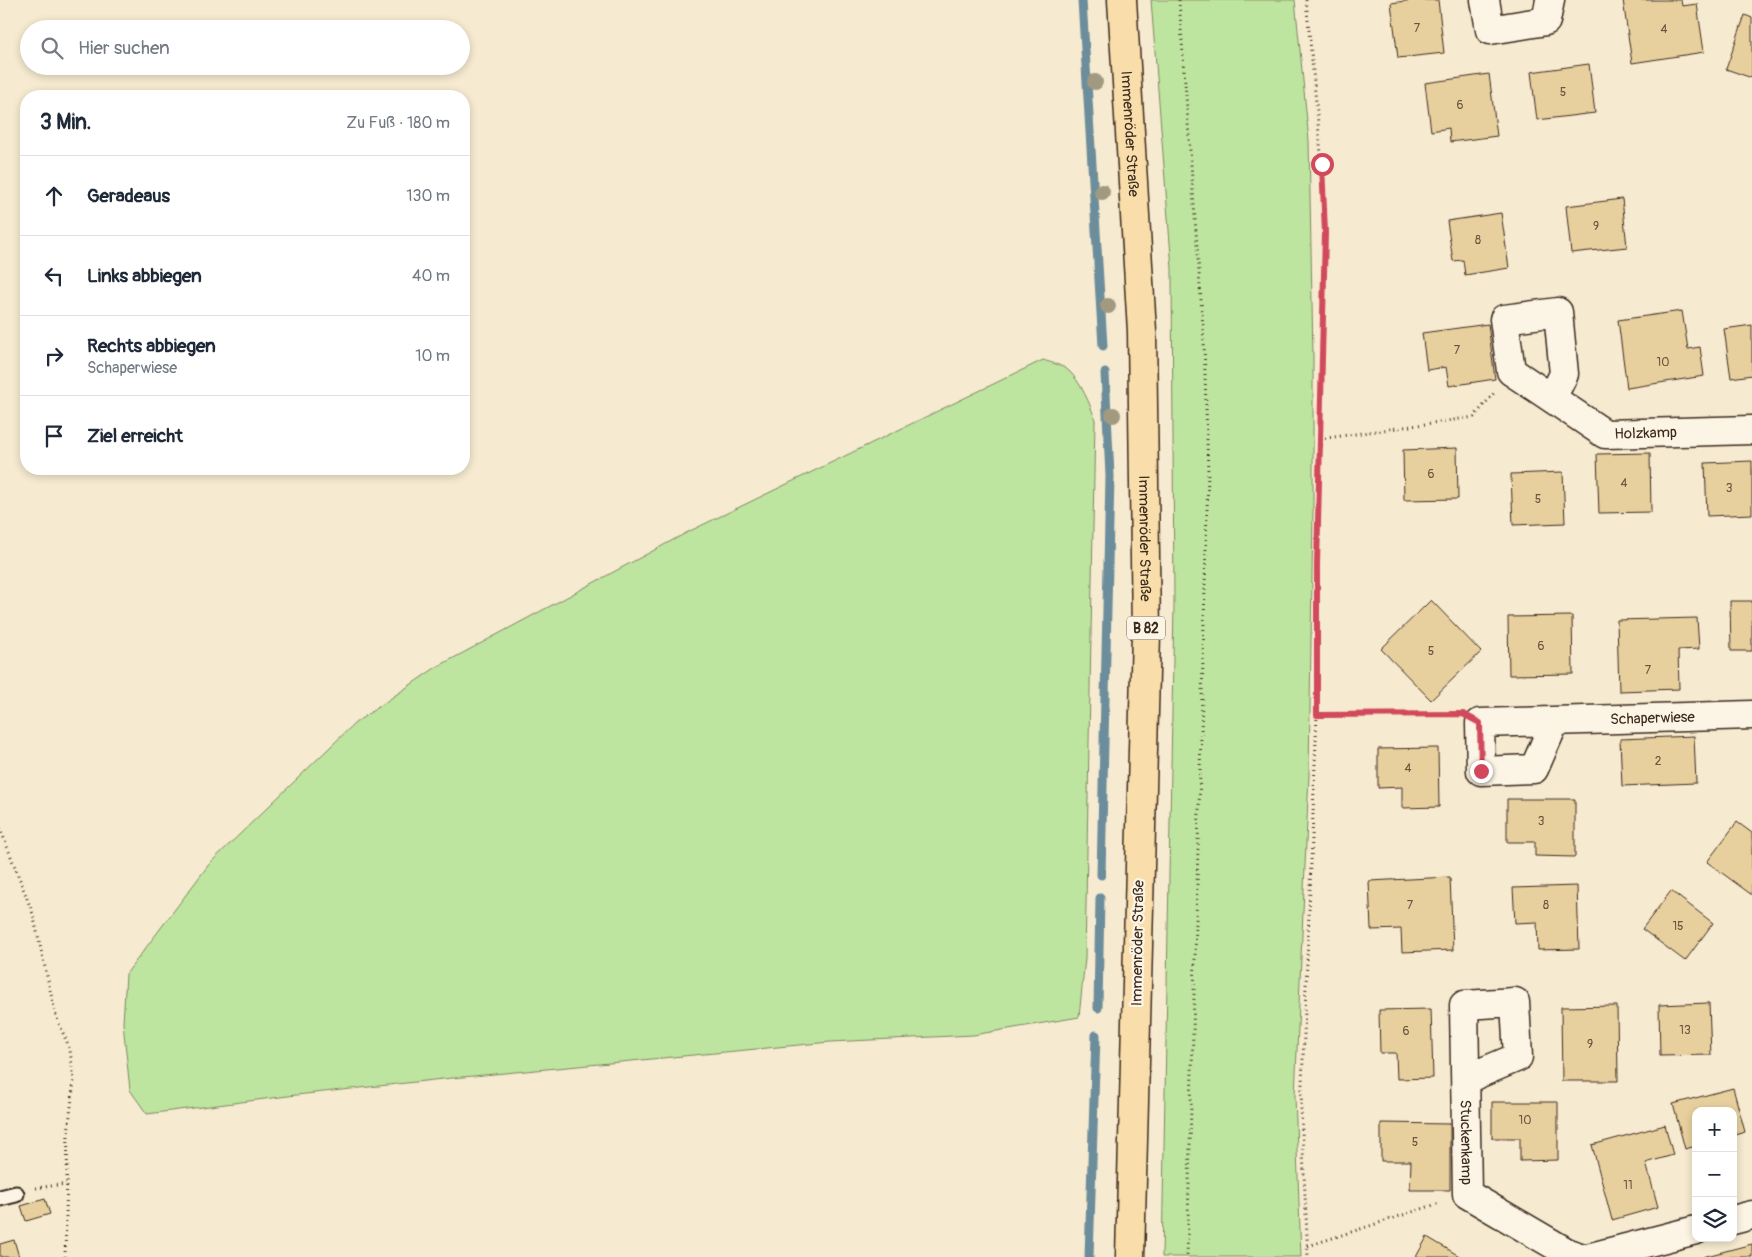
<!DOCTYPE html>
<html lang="de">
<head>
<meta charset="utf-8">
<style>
  :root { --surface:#fff; --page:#f2f2f3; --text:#1f2937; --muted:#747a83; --line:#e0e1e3 }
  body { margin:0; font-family:Pangolin,sans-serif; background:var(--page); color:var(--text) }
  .controls { position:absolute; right:15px; bottom:15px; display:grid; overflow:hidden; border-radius:10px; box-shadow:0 2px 8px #0003 }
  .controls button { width:45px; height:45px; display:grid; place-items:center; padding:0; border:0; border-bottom:1px solid var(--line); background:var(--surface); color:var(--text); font:25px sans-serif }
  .stop { position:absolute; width:15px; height:15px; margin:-11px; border:4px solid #d1495b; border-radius:50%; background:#fff }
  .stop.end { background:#d1495b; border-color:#fff; box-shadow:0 1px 5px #0008 }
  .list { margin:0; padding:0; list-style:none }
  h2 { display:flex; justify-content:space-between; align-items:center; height:65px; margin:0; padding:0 20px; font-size:21px }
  h2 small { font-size:16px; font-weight:400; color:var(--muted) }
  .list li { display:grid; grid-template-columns:32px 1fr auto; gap:15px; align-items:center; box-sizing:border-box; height:80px; padding:0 20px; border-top:1px solid var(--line) }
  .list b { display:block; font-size:19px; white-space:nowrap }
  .list p { margin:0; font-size:16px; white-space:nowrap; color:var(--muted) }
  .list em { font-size:16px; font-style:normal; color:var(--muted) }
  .icon { flex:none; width:28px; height:28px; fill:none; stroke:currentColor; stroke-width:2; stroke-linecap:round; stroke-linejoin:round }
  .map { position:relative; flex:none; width:1752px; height:1257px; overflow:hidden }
  .search { position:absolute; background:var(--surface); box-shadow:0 2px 8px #0003; left:20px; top:20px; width:450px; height:55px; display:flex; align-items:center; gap:12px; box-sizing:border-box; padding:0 18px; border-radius:28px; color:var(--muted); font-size:19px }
  .panel { position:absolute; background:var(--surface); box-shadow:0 2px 8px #0003; left:20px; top:90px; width:450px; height:385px; border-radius:20px }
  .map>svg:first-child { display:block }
</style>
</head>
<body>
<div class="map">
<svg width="1752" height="1257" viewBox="0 0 1752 1257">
  <rect width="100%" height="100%" fill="#f6ead0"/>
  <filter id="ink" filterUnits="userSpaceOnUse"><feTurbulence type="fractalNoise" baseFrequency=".02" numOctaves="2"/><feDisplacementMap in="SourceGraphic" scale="10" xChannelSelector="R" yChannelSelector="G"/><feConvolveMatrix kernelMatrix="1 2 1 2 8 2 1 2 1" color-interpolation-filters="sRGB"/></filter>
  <g filter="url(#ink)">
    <g fill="#bee5a0" stroke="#7c885f">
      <polygon points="1151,0 1295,0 1309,141 1313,357 1313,510 1309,774 1295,1096 1301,1257 1162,1257 1174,605 1172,269"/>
      <path d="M1043,360C1052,363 1062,365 1069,371C1080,381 1091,405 1095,420L1085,958L1079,1017L973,1035L830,1042L452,1078L296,1095L147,1114L130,1090L123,1023L126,974L210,863L355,723L435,668L688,532Z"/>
    </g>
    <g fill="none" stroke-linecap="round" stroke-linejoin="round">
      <g stroke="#6c8d9b" stroke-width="9">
        <polyline points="1082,0 1103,346"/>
        <polyline points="1101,875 1110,476 1105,373"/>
        <polyline points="1098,1008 1100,898"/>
        <polyline points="1089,1257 1096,1035"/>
      </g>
    </g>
    <g fill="#e8d09e" stroke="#3b2a1e">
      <polygon points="1413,0 1438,0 1444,53 1398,58 1391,3"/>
      <polygon points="1623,0 1681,0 1682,6 1697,4 1704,52 1632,63"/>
      <polygon points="1745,15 1752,18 1752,78 1726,69"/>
      <polygon points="1589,64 1595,113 1537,120 1531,72"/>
      <polygon points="1489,74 1497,136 1450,142 1449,128 1431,131 1425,83"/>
      <polygon points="1622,199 1627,247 1571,253 1566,206"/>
      <polygon points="1501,213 1509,268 1465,275 1463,260 1453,261 1447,221"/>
      <polygon points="1682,311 1688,349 1700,347 1704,376 1627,388 1618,320"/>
      <polygon points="1488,324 1495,379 1449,386 1446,367 1427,370 1422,333"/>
      <polygon points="1752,325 1752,375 1731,378 1724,329"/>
      <polygon points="1457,448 1458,499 1404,500 1403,450"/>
      <polygon points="1650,453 1651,512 1599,513 1597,454"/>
      <polygon points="1752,461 1752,514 1707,516 1705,463"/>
      <polygon points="1563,472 1565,523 1513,525 1511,474"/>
      <polygon points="1431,600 1481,652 1431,700 1381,649"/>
      <polygon points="1730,601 1752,601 1752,651 1731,651"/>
      <polygon points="1572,616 1573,674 1509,675 1508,617"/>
      <polygon points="1697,618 1699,649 1678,650 1679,689 1619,691 1617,620"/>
      <polygon points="1694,736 1696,783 1622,786 1620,739"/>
      <polygon points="1438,748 1439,807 1402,808 1402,787 1378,788 1378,749"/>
      <polygon points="1507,799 1575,799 1575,857 1535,856 1535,842 1507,842"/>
      <polygon points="1737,822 1752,833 1752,895 1707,862"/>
      <polygon points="1450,877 1453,950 1402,952 1401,929 1371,930 1369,881"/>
      <polygon points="1577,886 1579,949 1538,950 1537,922 1515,923 1513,888"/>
      <polygon points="1671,891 1713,923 1685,961 1642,929"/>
      <polygon points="1709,1003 1711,1055 1660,1056 1659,1005"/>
      <polygon points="1617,1006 1618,1081 1562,1081 1561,1007"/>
      <polygon points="1431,1009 1433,1078 1397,1079 1396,1053 1380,1053 1379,1010"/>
      <polygon points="1733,1088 1745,1132 1733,1136 1733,1111 1696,1111 1696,1146 1685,1149 1673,1104"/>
      <polygon points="1492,1102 1558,1102 1558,1160 1520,1161 1520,1138 1492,1138"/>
      <polygon points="1381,1123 1450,1124 1450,1190 1410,1190 1411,1161 1381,1161"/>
      <polygon points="1665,1125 1673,1155 1646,1163 1658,1207 1612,1220 1592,1145"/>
      <polygon points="45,1199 50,1214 26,1221 21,1206"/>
      <polygon points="1427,1237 1461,1257 1416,1257"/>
      <polygon points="14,1240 19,1257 0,1257 0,1244"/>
      <polygon points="1752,1244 1752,1257 1703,1257"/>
    </g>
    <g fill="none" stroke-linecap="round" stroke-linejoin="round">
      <g stroke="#3b2a1e" stroke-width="19">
        <polyline id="service" points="0,1198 16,1194"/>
      </g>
      <g stroke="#3b2a1e" stroke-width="31">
        <g id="minor">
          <polyline points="1485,0 1490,30 1546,21 1550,0"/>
          <path id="s1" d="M1552,398L1564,374L1558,312L1504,319L1511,371L1605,434L1752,430"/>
          <path id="s2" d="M1555,721L1534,769L1481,771L1480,723L1752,715"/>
          <path id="s3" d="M1466,1079L1518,1057L1515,1002L1464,1005L1467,1194L1568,1253L1580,1257"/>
          <polyline points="1733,1220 1752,1215"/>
          <polyline points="1591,1257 1696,1230"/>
        </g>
      </g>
      <g stroke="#3b2a1e" stroke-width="31">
        <g id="primary">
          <path id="s4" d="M1122,0L1142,331L1146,633L1130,1257"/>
        </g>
      </g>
      <g stroke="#3b2a1e" stroke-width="3" stroke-dasharray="1 4" stroke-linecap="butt">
        <polyline points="1179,0 1204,341 1208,473 1187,1257"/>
        <polyline points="1306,0 1322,164 1325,233 1317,564 1317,715 1301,1109 1308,1257"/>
        <polyline points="1320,439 1474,417 1494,393"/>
        <polyline points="1317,715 1454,714"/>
        <polyline points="0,828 33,914 56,1016 70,1050 74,1080 68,1133 65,1257"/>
        <polyline points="36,1188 66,1184"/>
        <polyline points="1308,1246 1440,1203"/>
      </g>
      <use href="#service" stroke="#fcf5e5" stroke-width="15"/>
      <use href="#minor" stroke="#fcf5e5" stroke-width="28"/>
      <use href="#primary" stroke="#f9deab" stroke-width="28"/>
    </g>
    <g fill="#a19a80">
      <circle cx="1095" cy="82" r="8"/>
      <circle cx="1102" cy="192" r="8"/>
      <circle cx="1108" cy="306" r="8"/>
      <circle cx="1113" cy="415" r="8"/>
    </g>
  </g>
  <g fill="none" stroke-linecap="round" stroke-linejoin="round" filter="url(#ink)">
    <polyline stroke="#d1495b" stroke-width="6" points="1322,164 1325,233 1317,564 1317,715 1463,714 1480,723 1481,771"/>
  </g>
  <g text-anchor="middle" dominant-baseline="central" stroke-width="4.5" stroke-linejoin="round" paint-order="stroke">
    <g font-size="12" fill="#66543e">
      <text x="1417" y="28">7</text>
      <text x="1664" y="29">4</text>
      <text x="1563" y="92">5</text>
      <text x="1460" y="105">6</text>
      <text x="1596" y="226">9</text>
      <text x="1478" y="240">8</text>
      <text x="1457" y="350">7</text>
      <text x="1663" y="362">10</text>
      <text x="1431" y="474">6</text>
      <text x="1624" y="483">4</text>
      <text x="1729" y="488">3</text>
      <text x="1538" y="499">5</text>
      <text x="1541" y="646">6</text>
      <text x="1431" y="651">5</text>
      <text x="1648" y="670">7</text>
      <text x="1658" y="761">2</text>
      <text x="1408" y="768">4</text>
      <text x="1541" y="821">3</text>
      <text x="1410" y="905">7</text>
      <text x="1546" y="905">8</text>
      <text x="1678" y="926">15</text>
      <text x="1685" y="1030">13</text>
      <text x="1406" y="1031">6</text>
      <text x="1590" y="1044">9</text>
      <text x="1525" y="1120">10</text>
      <text x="1415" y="1142">5</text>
      <text x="1628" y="1185">11</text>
    </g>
    <rect fill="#fcf5e5" stroke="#75675a" stroke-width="1" x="1127" y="616.5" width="38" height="23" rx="4"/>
    <g font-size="14" font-weight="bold" fill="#3b2a1e">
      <text x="1146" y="628">B 82</text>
    </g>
    <g font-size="15" fill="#3b2a1e" stroke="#fcf5e5">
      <text stroke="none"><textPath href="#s4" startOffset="134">Immenröder Straße</textPath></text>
      <text stroke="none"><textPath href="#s1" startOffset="350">Holzkamp</textPath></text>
      <text stroke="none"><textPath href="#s4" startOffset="539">Immenröder Straße</textPath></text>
      <text stroke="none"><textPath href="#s2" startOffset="326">Schaperwiese</textPath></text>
      <text transform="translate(1138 943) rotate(-89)">Immenröder Straße</text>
      <text stroke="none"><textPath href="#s3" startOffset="300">Stuckenkamp</textPath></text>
    </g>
  </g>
</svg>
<div class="controls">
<button>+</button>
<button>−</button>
<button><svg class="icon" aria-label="layers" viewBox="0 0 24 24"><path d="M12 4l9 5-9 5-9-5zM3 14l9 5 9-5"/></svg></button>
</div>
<div class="stop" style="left:1322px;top:164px"></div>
<div class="stop end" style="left:1481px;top:771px"></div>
<div class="search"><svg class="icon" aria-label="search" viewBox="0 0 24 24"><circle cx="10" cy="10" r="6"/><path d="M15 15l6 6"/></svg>Hier suchen</div>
<section class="panel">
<h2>3 Min.<small>Zu Fuß · 180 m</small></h2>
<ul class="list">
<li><svg class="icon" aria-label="ahead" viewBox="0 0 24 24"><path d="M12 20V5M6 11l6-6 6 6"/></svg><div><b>Geradeaus</b></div><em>130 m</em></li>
<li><svg class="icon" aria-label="left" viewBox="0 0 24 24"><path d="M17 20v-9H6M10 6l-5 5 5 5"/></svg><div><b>Links abbiegen</b></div><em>40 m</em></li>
<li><svg class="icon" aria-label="right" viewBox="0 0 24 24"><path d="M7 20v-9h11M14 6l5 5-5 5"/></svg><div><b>Rechts abbiegen</b><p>Schaperwiese</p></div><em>10 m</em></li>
<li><svg class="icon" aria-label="arrive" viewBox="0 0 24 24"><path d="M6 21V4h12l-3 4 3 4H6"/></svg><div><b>Ziel erreicht</b></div></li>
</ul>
</section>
</div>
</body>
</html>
